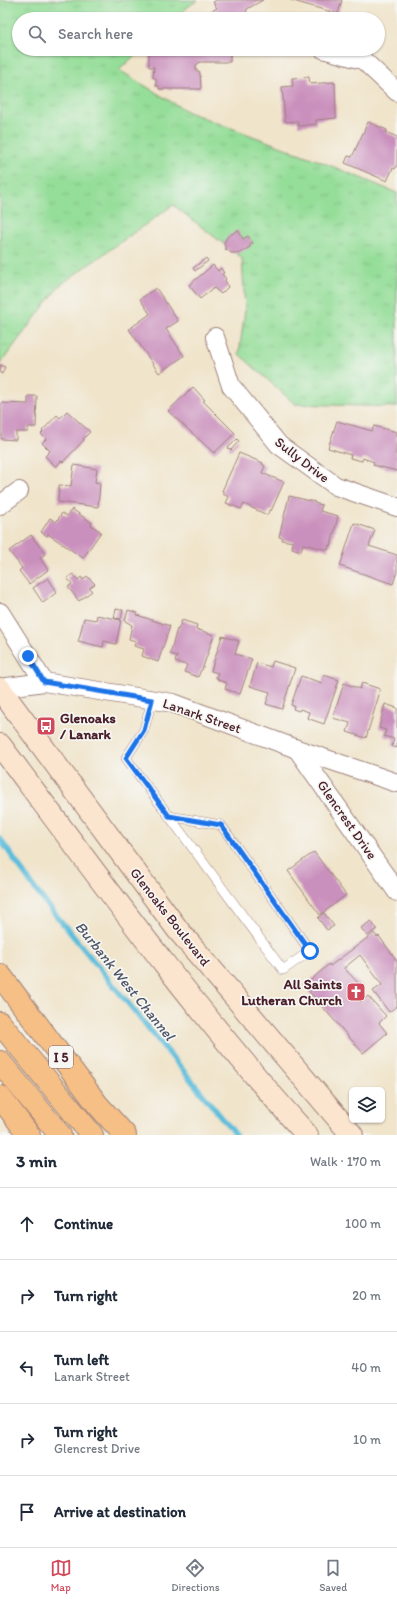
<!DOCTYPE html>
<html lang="en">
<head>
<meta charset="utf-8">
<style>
  :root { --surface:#fff; --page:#f2f2f3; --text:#1f2937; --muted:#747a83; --line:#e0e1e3; --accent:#d1495b }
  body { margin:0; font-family:Itim,sans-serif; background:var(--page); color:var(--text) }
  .controls { position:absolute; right:12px; bottom:12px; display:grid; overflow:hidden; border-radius:6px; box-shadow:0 1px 3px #0004 }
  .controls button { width:36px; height:36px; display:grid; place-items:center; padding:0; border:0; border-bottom:1px solid var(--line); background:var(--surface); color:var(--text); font:20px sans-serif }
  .stop { position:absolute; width:12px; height:12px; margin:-9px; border:3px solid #1a73e8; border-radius:50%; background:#fff }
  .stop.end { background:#1a73e8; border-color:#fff; box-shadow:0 1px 4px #0008 }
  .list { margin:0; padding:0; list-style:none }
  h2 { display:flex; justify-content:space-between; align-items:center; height:52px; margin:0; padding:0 16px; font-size:17px }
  h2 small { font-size:13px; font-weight:400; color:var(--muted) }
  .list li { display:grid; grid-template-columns:26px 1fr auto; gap:12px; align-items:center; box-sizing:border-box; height:72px; padding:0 16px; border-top:1px solid var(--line) }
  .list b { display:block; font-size:15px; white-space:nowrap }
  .list p { margin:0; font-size:13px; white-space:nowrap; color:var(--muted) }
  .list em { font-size:13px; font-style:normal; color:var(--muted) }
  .icon { flex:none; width:22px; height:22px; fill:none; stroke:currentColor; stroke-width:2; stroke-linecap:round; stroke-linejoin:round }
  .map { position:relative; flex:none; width:397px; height:1135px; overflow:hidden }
  .search { position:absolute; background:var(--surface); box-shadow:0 1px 3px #0004; left:12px; right:12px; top:12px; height:44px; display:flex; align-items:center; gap:10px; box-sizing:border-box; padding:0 14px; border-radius:22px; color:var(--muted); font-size:15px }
  .sheet { height:412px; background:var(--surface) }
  nav { display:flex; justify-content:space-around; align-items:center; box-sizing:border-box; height:56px; border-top:1px solid var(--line); background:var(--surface); font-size:11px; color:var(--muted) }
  nav a { display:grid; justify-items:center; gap:2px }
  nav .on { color:var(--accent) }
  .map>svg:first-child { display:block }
</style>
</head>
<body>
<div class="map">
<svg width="397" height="1135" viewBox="0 0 397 1135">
  <defs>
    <pattern id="grass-tufts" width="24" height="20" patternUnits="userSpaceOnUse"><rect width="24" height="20" fill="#95de99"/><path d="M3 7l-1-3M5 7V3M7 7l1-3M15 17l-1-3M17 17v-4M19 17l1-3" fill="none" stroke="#82be84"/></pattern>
  </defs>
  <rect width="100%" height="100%" fill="#f6f6f2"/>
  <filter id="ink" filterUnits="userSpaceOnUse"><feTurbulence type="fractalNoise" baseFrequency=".025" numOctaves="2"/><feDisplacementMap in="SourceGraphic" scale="8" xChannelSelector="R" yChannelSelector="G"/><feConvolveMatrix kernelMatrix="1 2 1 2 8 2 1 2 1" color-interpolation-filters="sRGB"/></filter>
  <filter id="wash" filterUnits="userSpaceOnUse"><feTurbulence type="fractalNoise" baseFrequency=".012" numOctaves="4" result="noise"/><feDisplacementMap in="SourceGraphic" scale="16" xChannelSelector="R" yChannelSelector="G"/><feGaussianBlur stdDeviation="0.9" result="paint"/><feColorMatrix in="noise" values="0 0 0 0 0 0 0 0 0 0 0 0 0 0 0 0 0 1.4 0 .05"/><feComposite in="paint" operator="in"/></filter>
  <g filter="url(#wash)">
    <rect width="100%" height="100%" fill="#f0e4ca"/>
    <polygon fill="url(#grass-tufts)" stroke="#707e62" points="0,0 198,0 189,6 174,19 19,19 19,49 142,49 119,70 188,112 317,160 397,193 397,407 295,404 239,354 245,310 242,258 173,205 60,285 0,364"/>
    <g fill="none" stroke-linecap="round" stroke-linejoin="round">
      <polyline stroke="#5cbddb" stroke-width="5.5" points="0,839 37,892 236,1135"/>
    </g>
    <g id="blocks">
      <g fill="#ca90bd">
        <polygon points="217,0 263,0 247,9 246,13 242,15 239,14 239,19 206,19 206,14 217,8 213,2"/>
        <polygon points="290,0 342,0 338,14"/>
        <polygon points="168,49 190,49 190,52 198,52 198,49 230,49 230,62 200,62 196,65 196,71 199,71 200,74 201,87 200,89 159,89 159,86 156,86 156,78 153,78 154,67 149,67 149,51 168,52"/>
        <polygon points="309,77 310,84 334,82 334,84 335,83 336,118 316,120 316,124 298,126 298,121 286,122 285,119 282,87 293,86 292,78"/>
        <polygon points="368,122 387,130 386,132 397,137 397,165 395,169 393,168 387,181 345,163 348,156 352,157"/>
        <polygon points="238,230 243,239 248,236 253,243 250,245 250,247 240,253 231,253 227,249 226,250 224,243 227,237"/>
        <polygon points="206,258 208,261 195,271 193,268"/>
        <polygon points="213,265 218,271 221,268 224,273 222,274 226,279 225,280 228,287 221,294 214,288 200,299 189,285"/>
        <polygon points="156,288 178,321 166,329 184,356 159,373 129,329 150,314 140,299"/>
        <polygon points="0,365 5,367 2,374 0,373"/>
        <polygon points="193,387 205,400 203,401 235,433 214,453 168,411"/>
        <polygon points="28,396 37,396 36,427 28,427 28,432 16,432 16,440 1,439 1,403 28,404"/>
        <polygon points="67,411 90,432 83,439 84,440 63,462 61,461 56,467 45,456 50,451 42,443 46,439 41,434 43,432 42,431 57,415 60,418"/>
        <polygon points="337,421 372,431 374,426 397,432 396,454 397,455 397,471 373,465 374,462 363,458 362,461 350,458 351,455 328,448"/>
        <polygon points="237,439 239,441 231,450 228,448"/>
        <polygon points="239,453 263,463 262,464 265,466 262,473 284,482 271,511 270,510 267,515 244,504 241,509 226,503 229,497 223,494 224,492 222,491"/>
        <polygon points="74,465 97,469 95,482 100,483 98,507 58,502 59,485 71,486"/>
        <polygon points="289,496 315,502 314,503 322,505 320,511 338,516 331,546 329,545 328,550 303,544 301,551 292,548 293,542 282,540 283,538 279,537"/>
        <polygon points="72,509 92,523 91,525 101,532 83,558 48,534 47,536 41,532 50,518 56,522 62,513 67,516"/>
        <polygon points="354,523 375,530 369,546 397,555 397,572 393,584 340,566"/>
        <polygon points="31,535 45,554 40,558 48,570 29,584 19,571 22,568 9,551"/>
        <polygon points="73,574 78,580 81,577 83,580 87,576 95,584 89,588 92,591 79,601 68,587 72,584 67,578"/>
        <polygon points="48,578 57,592 43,603 33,588"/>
        <polygon points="116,609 123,610 121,619 114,618"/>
        <polygon points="128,610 138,613 137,615 170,626 158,662 142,656 144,649 134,646 136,641 129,639 132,625 125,621"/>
        <polygon points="97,615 121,620 116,644 104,641 103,647 78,641 79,639 84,618 96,620"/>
        <polygon points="182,620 197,625 196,629 214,635 202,670 201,670 198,677 184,672 187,665 175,662 177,656 170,654 177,629 178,630"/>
        <polygon points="222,636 239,641 235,654 252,659 240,694 225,689 227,683 218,680 218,678 216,678 218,673 211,671"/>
        <polygon points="273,661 295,668 282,709 266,704 270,692 250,686 257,663 271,667"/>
        <polygon points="324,675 339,680 324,724 307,718 309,712 300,709 299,711 293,709 294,706 291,705 301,676 322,683"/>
        <polygon points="344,683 360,689 362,683 380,689 378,695 379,695 366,738 347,732 350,723 333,718"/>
        <polygon points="385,704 397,708 397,748 392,746 394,739 384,736 386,730 379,728"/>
        <polygon points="314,852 346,895 320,915 288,871"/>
        <polygon points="324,913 334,926 327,930 318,918"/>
        <polygon points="371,921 377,929 367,936 361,928"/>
        <polygon points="374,933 377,937 379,936 397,961 397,1006 389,1012 373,991 382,985 360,955 344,968 362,987 354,994 361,1002 368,996 386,1016 379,1023 387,1033 363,1053 304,986 329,964 330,966"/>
      </g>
    </g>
  </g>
  <g filter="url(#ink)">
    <use href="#blocks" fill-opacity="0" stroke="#9d827a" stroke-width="1"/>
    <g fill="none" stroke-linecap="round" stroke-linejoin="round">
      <g stroke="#9d827a" stroke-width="10">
        <polyline id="lane" points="152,700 144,730 126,758 283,970 310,951 221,825 169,816"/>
      </g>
      <g stroke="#9d827a" stroke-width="20">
        <g id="street">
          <polyline points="323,49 363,60 397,92"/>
          <polyline points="215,337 231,386 279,445 336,486 397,507"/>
          <polyline points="0,505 19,491"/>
          <polyline points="0,612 44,682"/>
          <polyline points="0,688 44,682 173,703 297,749 397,783"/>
          <polyline points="297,749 397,892"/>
        </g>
      </g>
      <g stroke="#9d827a" stroke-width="24">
        <g id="secondary">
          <polyline points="0,689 178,930 352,1135"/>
          <path d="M0,745C99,878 196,1012 307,1135"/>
        </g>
      </g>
      <g stroke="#9d827a" stroke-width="24">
        <g id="highway">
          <polyline points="0,975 97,1104 125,1135"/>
          <polyline points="0,1023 92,1135"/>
          <polyline points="0,1062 60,1135"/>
          <polyline points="0,1097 29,1135"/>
        </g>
      </g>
      <use href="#lane" stroke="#fff" stroke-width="9"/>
      <use href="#street" stroke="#fff" stroke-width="18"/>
      <use href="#secondary" stroke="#fbe5cf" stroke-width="22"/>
      <use href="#highway" stroke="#f5bf86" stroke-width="22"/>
    </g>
  </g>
  <g fill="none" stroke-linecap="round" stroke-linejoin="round" filter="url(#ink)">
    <polyline stroke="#1a73e8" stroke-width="5" points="28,656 44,682 152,700 144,730 126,758 169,816 221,825 310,951"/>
  </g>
  <defs>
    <g id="bus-square" transform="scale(1)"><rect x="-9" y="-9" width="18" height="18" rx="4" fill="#d1495b" stroke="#f6f6f2"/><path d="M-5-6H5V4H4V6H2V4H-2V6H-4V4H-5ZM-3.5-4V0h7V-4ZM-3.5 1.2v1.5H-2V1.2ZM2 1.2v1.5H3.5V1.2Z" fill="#fff"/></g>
    <g id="church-square" transform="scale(1)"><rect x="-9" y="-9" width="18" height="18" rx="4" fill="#d1495b" stroke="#f6f6f2"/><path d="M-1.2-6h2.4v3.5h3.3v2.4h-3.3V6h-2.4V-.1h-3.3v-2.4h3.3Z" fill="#fff"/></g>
  </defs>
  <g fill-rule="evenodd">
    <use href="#bus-square" x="46" y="726"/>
    <use href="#church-square" x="356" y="992"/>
  </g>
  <g text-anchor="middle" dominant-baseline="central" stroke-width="3.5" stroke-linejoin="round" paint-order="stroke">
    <rect fill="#f6f6f2" stroke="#7e6067" stroke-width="1" x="49" y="1046" width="24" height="22" rx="3"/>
    <g font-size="13" font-weight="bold" fill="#4a1f2b">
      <text x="61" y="1057">I 5</text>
    </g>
    <g font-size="14" fill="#4a1f2b" stroke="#f6f6f2">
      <text transform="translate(302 460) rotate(38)">Sully Drive</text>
      <text transform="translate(202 716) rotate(19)">Lanark Street</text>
      <text transform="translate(347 820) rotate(55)">Glencrest Drive</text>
      <text transform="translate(170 917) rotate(52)">Glenoaks Boulevard</text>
    </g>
    <g font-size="14" font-weight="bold" fill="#4a1f2b" stroke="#f6f6f2" text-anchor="start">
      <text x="60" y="718">Glenoaks<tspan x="60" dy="16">/ Lanark</tspan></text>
      <text x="342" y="984" text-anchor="end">All Saints<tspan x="342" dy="16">Lutheran Church</tspan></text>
    </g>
    <g font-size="15" font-style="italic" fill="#505669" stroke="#f6f6f2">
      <text transform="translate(125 981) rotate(51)">Burbank West Channel</text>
    </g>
  </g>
</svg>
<div class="controls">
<button><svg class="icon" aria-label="layers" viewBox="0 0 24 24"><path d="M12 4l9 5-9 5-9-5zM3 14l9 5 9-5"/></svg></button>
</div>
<div class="stop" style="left:310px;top:951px"></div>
<div class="stop end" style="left:28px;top:656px"></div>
<div class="search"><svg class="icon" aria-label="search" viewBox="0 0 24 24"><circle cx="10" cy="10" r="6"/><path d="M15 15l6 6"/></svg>Search here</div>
</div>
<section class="sheet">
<h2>3 min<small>Walk · 170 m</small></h2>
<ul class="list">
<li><svg class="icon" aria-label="ahead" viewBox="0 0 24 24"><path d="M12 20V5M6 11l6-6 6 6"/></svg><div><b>Continue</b></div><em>100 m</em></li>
<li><svg class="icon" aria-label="right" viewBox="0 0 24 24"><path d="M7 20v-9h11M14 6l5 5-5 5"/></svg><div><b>Turn right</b></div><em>20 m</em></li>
<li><svg class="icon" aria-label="left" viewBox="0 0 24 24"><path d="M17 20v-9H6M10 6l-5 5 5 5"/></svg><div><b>Turn left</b><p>Lanark Street</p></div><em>40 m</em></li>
<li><svg class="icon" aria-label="right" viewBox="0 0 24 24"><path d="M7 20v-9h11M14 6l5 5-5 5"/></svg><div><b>Turn right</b><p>Glencrest Drive</p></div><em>10 m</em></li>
<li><svg class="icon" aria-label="arrive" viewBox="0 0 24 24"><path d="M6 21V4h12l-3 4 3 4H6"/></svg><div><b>Arrive at destination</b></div></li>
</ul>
</section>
<nav>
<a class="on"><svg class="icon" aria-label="map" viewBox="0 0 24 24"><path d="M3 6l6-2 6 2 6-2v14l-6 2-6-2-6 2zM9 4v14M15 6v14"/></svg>Map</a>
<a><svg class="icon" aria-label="directions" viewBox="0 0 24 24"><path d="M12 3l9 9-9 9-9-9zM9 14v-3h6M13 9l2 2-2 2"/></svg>Directions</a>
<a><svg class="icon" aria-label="saved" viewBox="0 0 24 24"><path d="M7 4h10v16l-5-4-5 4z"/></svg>Saved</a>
</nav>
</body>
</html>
